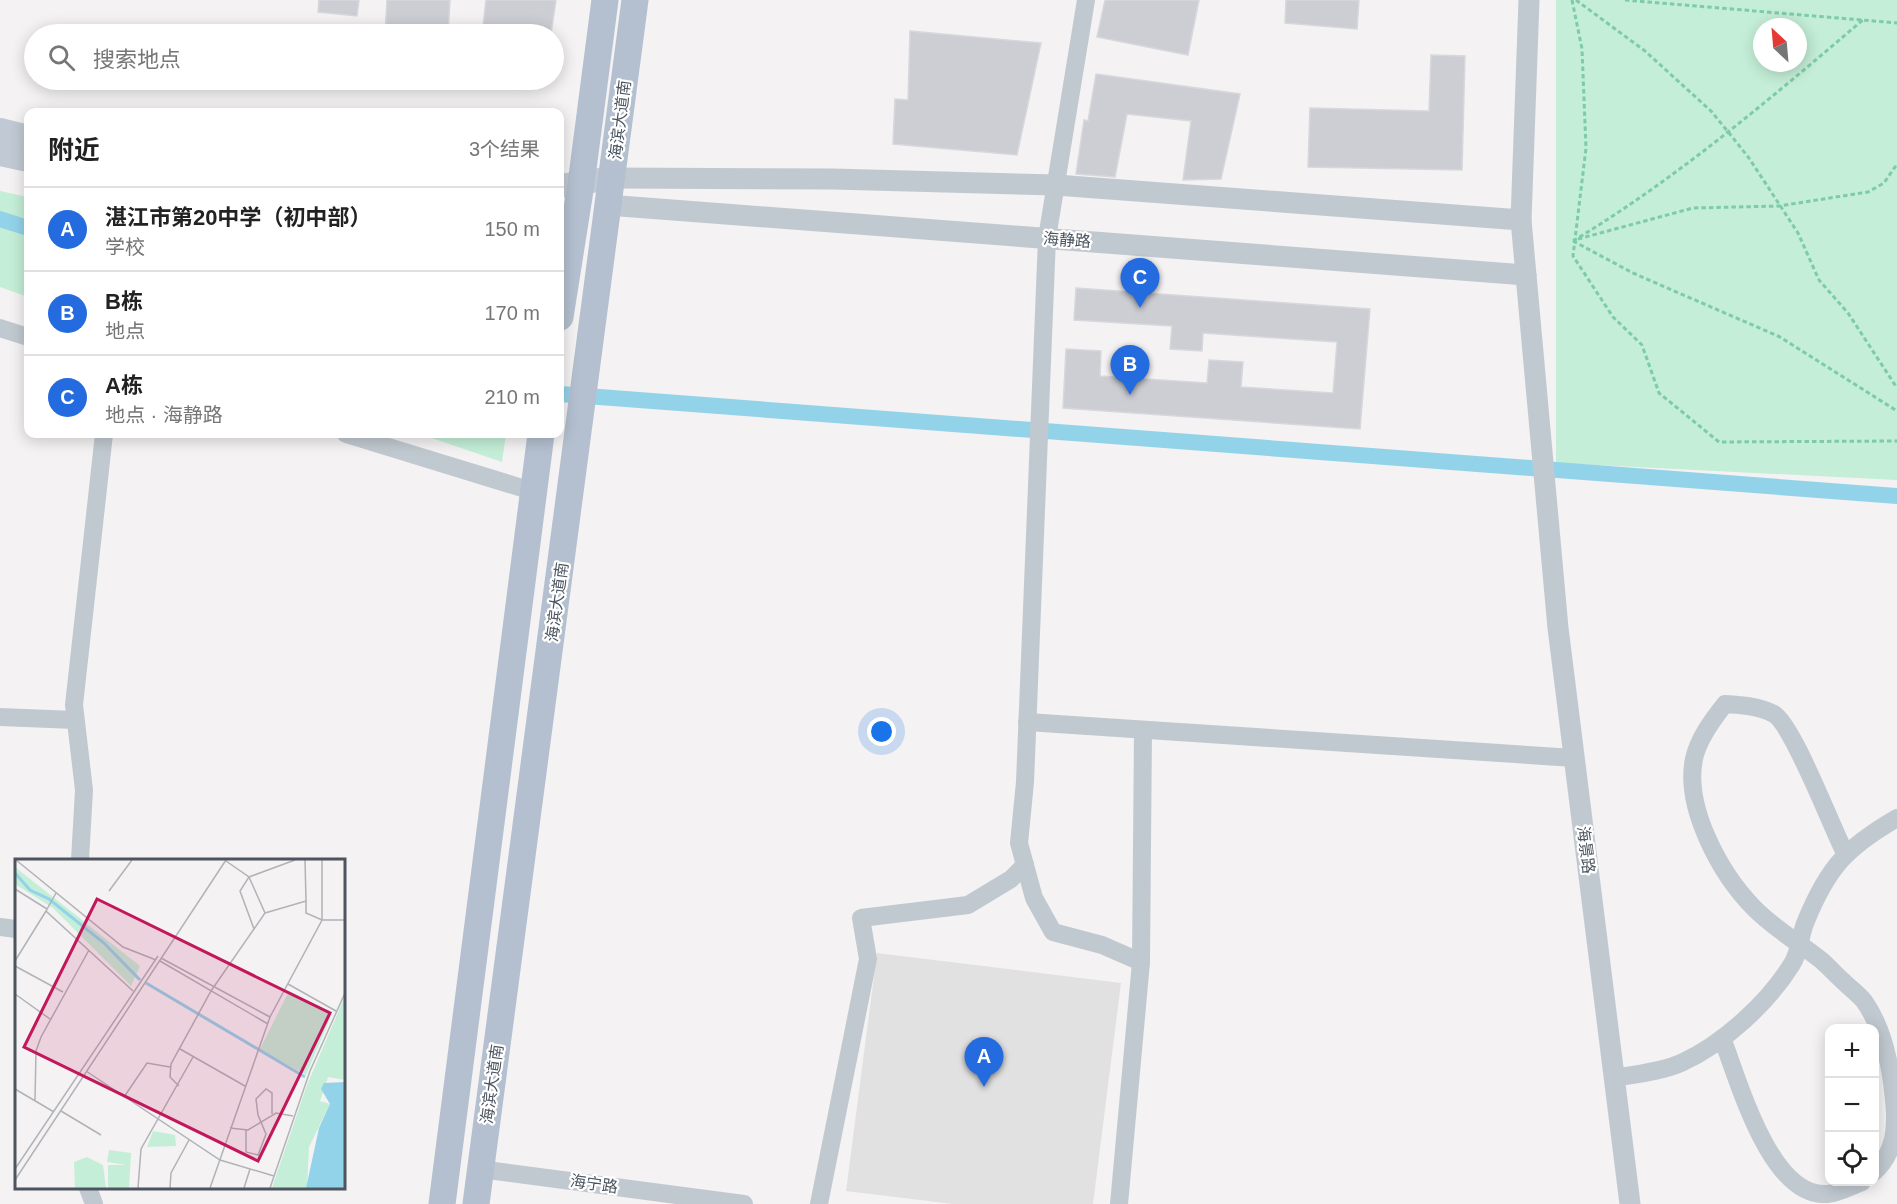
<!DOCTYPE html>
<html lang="zh">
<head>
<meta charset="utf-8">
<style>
  :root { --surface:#fff; --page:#f2f2f2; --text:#222; --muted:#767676; --line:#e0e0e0; --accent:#236bde }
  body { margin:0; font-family:Helvetica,"Noto Sans SC",sans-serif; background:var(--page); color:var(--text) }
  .controls { position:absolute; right:18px; bottom:18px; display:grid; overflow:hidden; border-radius:12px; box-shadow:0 3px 15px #0003 }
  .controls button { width:54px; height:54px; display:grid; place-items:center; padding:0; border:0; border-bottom:2px solid var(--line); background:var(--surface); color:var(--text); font:30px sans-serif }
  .compass { position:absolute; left:1753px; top:18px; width:54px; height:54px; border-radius:50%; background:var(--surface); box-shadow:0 3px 15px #0003; rotate:334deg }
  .you { position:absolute; left:882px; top:732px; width:21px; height:21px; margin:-15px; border:4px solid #fff; border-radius:50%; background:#1a73e8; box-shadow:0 0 0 9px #1a73e833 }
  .badge { display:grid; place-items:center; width:39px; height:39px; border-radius:50%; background:var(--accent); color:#fff; font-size:20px; font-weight:700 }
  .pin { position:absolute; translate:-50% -50px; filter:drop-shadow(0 2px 3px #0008) }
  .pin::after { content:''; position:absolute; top:32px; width:21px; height:18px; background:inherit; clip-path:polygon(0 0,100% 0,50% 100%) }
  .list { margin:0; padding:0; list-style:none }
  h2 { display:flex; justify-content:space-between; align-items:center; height:78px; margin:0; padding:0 24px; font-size:26px }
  h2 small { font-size:20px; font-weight:400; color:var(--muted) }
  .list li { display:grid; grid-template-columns:39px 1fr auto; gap:18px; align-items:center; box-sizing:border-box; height:84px; padding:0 24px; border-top:2px solid var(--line) }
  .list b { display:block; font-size:22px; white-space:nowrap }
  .list p { margin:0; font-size:20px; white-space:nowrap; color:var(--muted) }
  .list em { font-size:20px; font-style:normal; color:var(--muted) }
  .icon { flex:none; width:33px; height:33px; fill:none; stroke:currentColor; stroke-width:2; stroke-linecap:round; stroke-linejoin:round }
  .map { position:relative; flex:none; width:1897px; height:1204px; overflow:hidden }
  .search { position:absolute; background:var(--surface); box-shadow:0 3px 15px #0003; left:24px; top:24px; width:540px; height:66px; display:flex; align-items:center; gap:15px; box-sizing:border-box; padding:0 21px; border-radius:33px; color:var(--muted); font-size:22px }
  .panel { position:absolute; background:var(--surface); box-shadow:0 3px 15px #0003; left:24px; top:108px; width:540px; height:330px; border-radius:12px }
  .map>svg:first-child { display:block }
</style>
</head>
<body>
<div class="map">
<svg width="1897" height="1204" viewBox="0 0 1897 1204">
  <rect width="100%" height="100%" fill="#f4f2f2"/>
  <polygon fill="#e2e1e1" points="877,953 1121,983 1093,1204 953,1204 846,1191"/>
  <g fill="#c4eed7" fill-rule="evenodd">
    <path d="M1556,0H1897V480L1556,463ZM1762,27H1798V63H1762Z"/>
    <polygon points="0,191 28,197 28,297 0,287"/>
    <polygon points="420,434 506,434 502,462"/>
  </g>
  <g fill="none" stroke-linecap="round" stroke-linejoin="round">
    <g stroke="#93d3e9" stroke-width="16">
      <polyline points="0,219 28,228"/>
      <polyline points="560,394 1897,496"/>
    </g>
  </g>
  <g fill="#ccced4" stroke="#d7d8dd" stroke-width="1.5">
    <polygon points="319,0 359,0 357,16 318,12"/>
    <polygon points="387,0 450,0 448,34 385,34"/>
    <polygon points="486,0 556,0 551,34 482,34"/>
    <polygon points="1105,0 1199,0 1188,55 1097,37"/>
    <polygon points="1286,0 1359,0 1357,29 1285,23"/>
    <polygon points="910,31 1041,43 1017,155 893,144 895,99 908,100"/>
    <polygon points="1431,55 1465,56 1462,170 1308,167 1310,108 1429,111"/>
    <polygon points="1096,74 1240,94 1221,179 1183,180 1191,121 1127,114 1115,177 1076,174 1084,120 1088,121"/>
    <polygon points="1076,288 1370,309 1360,429 1063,408 1066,349 1101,351 1100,376 1207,383 1209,360 1243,362 1241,387 1333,393 1337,342 1203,333 1202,351 1170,349 1172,326 1074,320"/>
  </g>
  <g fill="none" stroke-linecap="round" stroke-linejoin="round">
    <g stroke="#7dcba9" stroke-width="3" stroke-dasharray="4.5 3" stroke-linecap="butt">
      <polyline points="1572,0 1582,49 1586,148 1573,256 1613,317 1642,345 1659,393 1719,442 1897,441"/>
      <polyline points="1576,0 1645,51 1711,111 1729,133 1749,158 1798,233 1819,280 1848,313 1897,388"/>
      <polyline points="1625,0 1897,23"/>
      <polyline points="1578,239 1693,208 1779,206 1868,192 1884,183 1897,164"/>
      <polyline points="1573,241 1633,273 1780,337 1897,411"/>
      <path d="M1573,241C1679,177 1771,98 1864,19"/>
    </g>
    <g stroke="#c1c9d0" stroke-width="18">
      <polyline points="1086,0 1047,238 1025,782 1019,843 1034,898 1053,932 1102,945 1141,962"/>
      <polyline points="0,328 28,337"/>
      <polyline points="346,434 532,491"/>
      <polyline points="0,717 75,720"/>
      <polyline points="1027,722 1574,758"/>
      <path d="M1845,853C1832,828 1793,725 1774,714C1759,706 1742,705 1725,704C1713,719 1698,739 1694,759C1684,807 1720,873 1753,907C1773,928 1798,942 1821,960C1829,967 1836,975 1844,982C1850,988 1858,994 1864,1001C1884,1029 1891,1067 1894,1100C1897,1127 1895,1153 1874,1172"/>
      <polyline points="80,860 84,790 74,705 104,434"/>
      <polyline points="0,927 16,929"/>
      <path d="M1722,1038C1739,1081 1770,1198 1827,1194C1839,1193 1851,1186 1862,1182"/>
      <path d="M1614,1078C1636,1074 1660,1072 1681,1063C1723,1044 1768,1003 1792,964C1800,952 1800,934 1806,921C1828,867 1847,847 1897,818"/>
      <polyline points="480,1169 744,1204"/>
      <polyline points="88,1188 94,1204"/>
      <polyline points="819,1204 868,959 861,918 968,905 1011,879 1025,865"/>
      <polyline points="1119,1204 1141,962 1143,730"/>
    </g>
    <g stroke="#c1c9d0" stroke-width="21">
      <polyline points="1529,0 1521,220 1558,628 1630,1204"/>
      <polyline points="612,178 833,179 1056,185 1521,220"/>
      <polyline points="607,205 1526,275"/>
    </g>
    <g stroke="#c1c9d4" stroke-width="24">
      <polyline points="0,130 28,137"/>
      <polyline points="0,154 28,160"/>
      <polyline points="560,186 612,178"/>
    </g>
    <g stroke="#b4c0cf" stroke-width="27">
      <polyline points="560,317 581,184 605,0"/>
      <polyline points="442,1204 541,434"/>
      <polyline points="476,1204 635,0"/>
    </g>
  </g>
  <g text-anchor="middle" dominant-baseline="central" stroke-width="4.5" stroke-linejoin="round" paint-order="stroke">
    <g font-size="16" fill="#4b545f" stroke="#fff">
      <text transform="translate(620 120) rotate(-83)">海滨大道南</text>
      <text transform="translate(1067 240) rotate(4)">海静路</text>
      <text transform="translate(557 602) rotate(-82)">海滨大道南</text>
      <text transform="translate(1586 850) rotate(83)">海景路</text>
      <text transform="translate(492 1084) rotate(-82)">海滨大道南</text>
      <text transform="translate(594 1184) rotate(8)">海宁路</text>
    </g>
  </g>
  <g transform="translate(15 859)">
    <rect width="330" height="330" fill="#f4f2f2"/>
    <path d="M0,8L125,107L116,127L38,49L0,25ZM274,132L317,155L291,216L245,190ZM330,137V221L313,218L305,242L315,245L294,288L292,329H257L292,226ZM138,272L160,276L161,287L132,288ZM94,291L116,294L114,329H93V306H112L92,303ZM72,298L88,306L91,329H60L59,303Z" fill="#c4eed7"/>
    <path d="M330,223V329H291L304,269L315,245L306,230L309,224Z" fill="#93d3e9"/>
    <path fill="none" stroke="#93d3e9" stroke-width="3" d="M0,14L15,31L34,40L89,84L125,121M131,124L290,218"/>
    <path fill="none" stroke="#b0b3b7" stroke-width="1.5" d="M1,1L108,88L141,101M290,1L291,42M0,30L32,50M94,32L117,1M41,34L31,52L118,132M250,54L291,42V54L307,61H330M239,70L250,54L234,18L280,1M146,99L255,158M0,102L31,52M145,102L253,165M0,107L48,133M273,125L321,152M0,135L35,160M165,190L230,227M71,212L205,301L259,317M164,227L155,218L156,205L196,132L239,70L225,32L234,18L211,2M0,230L39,253M109,238L132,204L155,208M20,241L21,192L26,178L74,91M46,252L86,276M215,269L233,271L261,254L278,257M231,271V293L243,296L251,275L243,256L241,240L251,230L257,234V255M0,310L143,97M0,321L211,1M123,329L126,290L178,198M155,329L156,314L174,281M195,329L255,158L307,61V1M229,329L235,310M255,329L295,212L330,134"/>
    <path fill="#c2185b" fill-opacity="0.15" stroke="#c2185b" stroke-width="3" d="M82,40L315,154L243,302L9,188Z"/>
    <rect width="330" height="330" fill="none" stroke="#4b545f" stroke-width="3"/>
  </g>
</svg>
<div class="controls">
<button>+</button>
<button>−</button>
<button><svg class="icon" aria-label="locate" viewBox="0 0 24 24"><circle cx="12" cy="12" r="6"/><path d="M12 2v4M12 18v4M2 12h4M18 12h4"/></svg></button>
</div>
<svg class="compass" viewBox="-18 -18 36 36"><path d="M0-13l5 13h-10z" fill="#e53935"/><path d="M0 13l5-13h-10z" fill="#767676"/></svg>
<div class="you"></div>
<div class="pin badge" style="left:984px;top:1087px">A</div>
<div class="pin badge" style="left:1130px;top:395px">B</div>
<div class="pin badge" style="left:1140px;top:308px">C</div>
<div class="search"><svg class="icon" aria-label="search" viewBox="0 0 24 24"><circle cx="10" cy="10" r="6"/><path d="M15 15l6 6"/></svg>搜索地点</div>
<section class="panel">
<h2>附近<small>3个结果</small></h2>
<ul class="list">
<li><span class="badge">A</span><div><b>湛江市第20中学（初中部）</b><p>学校</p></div><em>150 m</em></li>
<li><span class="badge">B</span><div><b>B栋</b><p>地点</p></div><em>170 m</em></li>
<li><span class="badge">C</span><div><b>A栋</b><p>地点 · 海静路</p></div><em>210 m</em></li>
</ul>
</section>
</div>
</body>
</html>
